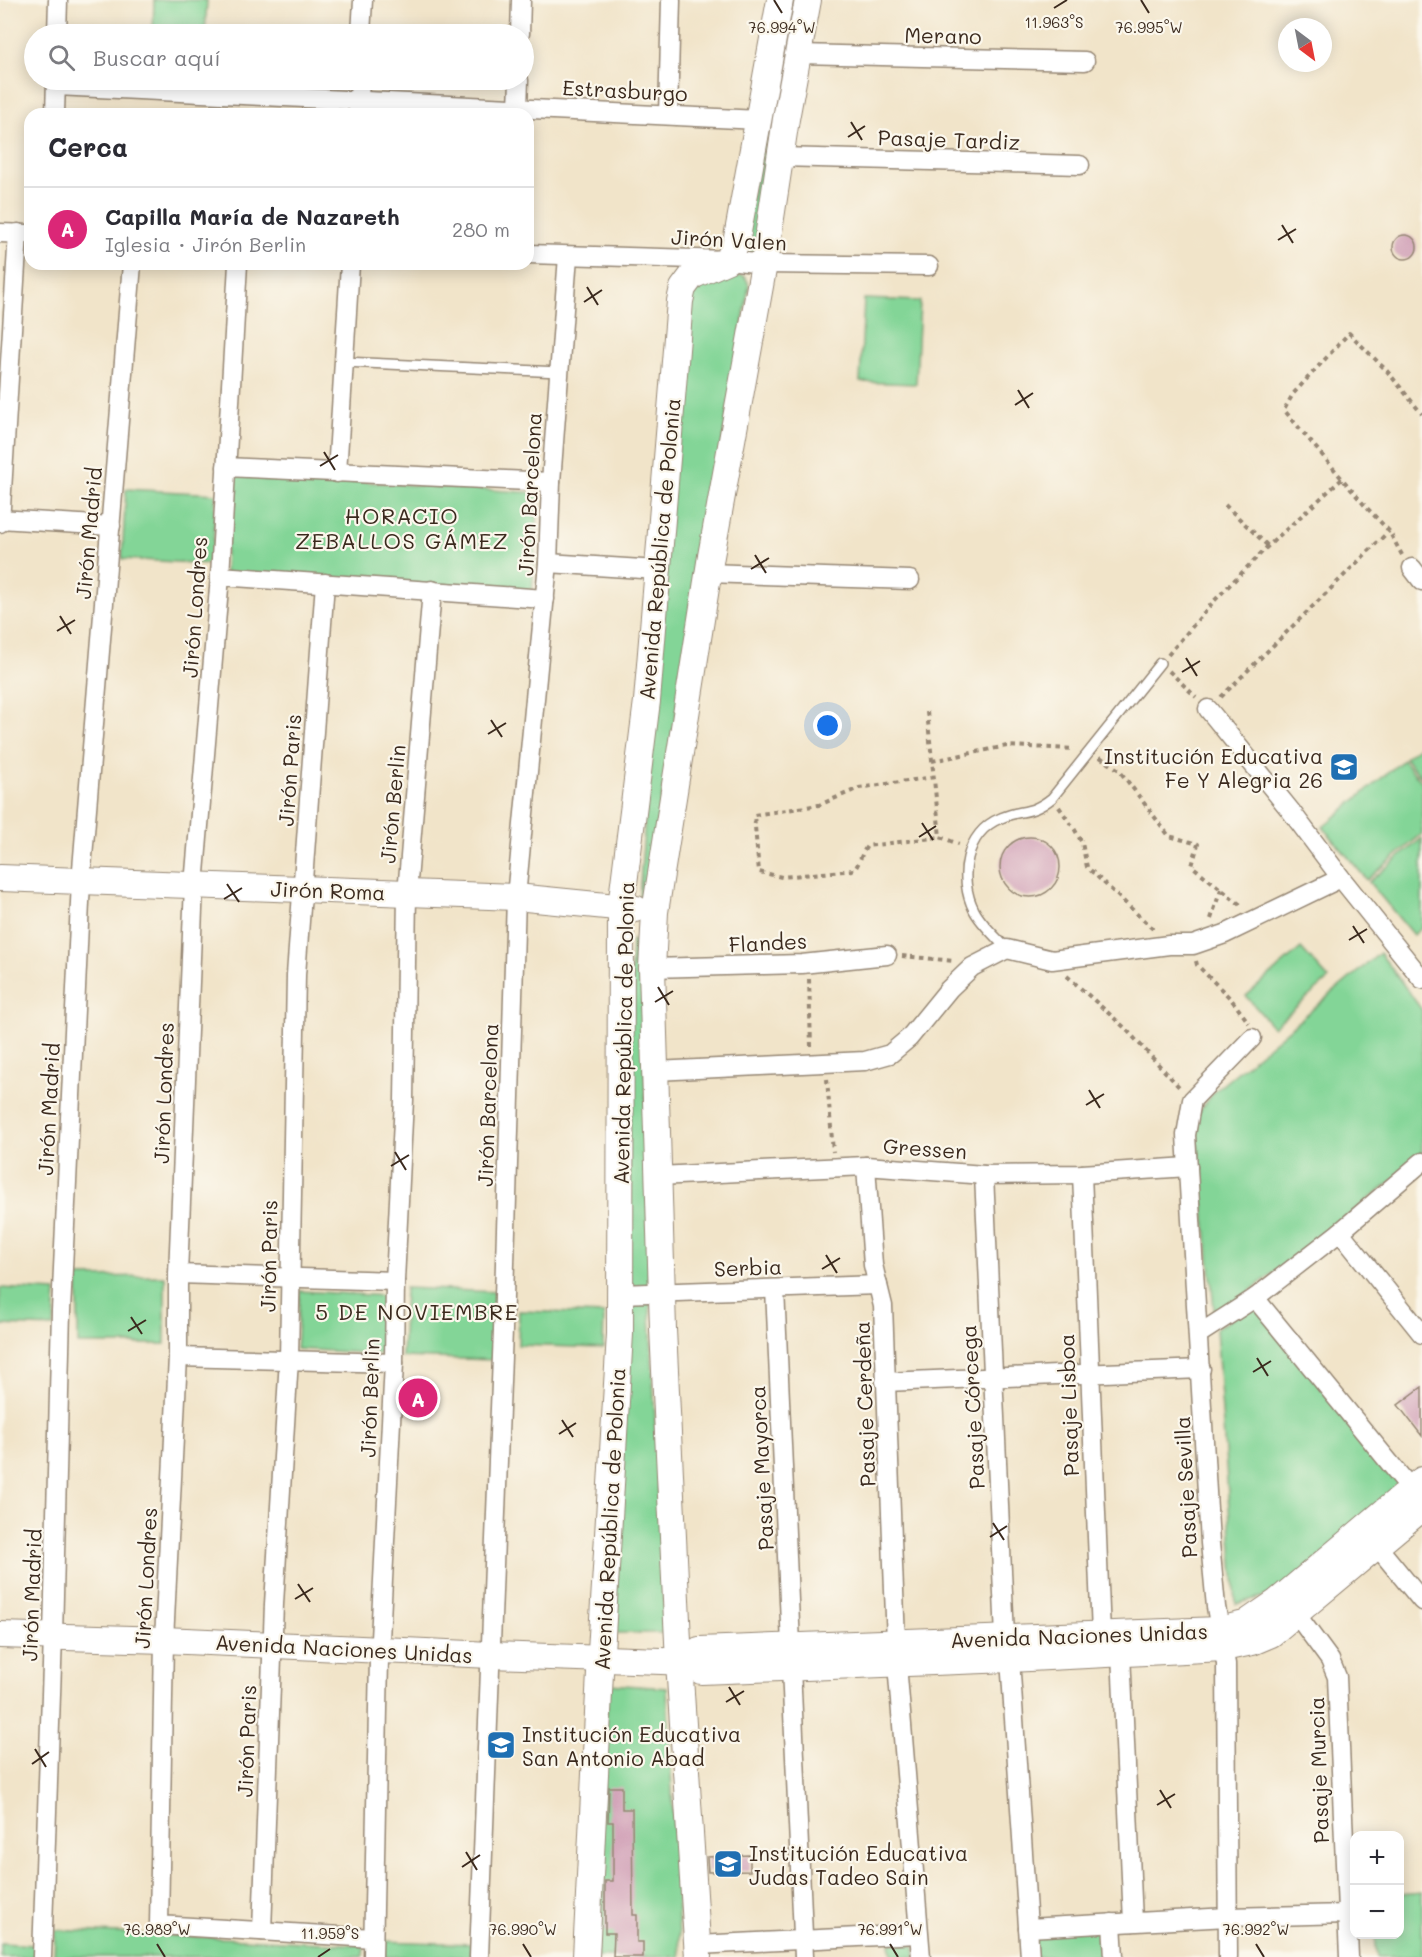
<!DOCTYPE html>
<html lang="es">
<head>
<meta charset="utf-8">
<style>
  :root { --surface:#fff; --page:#f2f2f3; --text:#2b2b33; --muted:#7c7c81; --line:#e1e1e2; --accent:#db2777 }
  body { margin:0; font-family:Mali,sans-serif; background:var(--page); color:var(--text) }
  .controls { position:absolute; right:18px; bottom:18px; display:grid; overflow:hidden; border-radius:12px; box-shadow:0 3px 15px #0003 }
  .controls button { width:54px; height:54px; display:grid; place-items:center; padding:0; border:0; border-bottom:2px solid var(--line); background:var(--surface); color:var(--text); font:30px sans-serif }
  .compass { position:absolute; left:1278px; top:18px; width:54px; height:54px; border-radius:50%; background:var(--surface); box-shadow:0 3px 15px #0003; rotate:148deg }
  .you { position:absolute; left:828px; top:726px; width:21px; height:21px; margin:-15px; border:4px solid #fff; border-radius:50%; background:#1a73e8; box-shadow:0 0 0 9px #1a73e833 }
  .badge { display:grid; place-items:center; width:39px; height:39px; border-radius:50%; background:var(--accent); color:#fff; font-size:20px; font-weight:700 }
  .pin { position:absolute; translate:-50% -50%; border:3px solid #fff; box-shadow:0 2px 6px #0006 }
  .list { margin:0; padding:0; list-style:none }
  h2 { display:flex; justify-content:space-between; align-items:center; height:78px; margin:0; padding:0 24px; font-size:26px }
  h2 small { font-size:20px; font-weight:400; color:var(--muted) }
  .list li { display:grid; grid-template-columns:39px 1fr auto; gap:18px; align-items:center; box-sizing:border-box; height:84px; padding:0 24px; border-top:2px solid var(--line) }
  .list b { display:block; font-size:22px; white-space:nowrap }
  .list p { margin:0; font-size:20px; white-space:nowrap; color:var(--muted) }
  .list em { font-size:20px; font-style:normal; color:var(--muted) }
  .icon { flex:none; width:33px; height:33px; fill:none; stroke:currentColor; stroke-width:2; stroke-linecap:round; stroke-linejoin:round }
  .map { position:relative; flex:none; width:1422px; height:1957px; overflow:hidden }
  .search { position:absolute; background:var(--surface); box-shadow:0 3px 15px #0003; left:24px; top:24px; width:510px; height:66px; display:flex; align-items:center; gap:15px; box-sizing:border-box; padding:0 21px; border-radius:33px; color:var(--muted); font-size:22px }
  .panel { position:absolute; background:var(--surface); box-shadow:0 3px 15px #0003; left:24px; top:108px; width:510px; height:162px; border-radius:18px }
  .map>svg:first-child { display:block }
</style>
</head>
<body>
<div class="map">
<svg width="1422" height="1957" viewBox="0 0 1422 1957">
  <rect width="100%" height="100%" fill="#fbf7ec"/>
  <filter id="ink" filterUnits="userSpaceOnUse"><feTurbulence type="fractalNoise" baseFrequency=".0167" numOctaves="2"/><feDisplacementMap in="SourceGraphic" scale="12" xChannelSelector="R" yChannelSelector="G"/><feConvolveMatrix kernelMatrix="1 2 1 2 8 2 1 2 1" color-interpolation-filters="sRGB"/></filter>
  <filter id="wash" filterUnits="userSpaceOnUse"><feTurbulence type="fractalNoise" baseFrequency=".008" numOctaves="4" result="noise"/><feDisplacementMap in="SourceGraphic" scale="24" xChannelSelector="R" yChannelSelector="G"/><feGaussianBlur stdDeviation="1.35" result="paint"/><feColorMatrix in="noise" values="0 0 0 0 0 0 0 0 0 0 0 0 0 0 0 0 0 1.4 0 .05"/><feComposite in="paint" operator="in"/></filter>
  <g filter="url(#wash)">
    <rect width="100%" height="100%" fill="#f1e4c9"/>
    <g fill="#83d597" stroke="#5f805a" stroke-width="1.5">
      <polygon points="154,0 207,0 205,34 153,34"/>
      <polygon points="784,0 799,0 755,254 742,251"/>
      <polygon points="711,275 743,276 747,280 749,286 643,906 639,898 684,303"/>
      <polygon points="864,299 920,301 916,384 860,382"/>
      <polygon points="237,474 539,493 532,595 225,574 228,478"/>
      <polygon points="126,489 216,494 212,564 122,559"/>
      <polygon points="1422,744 1422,778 1405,758"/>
      <polygon points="1403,760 1422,782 1422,834 1367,880 1323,827"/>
      <polygon points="1422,838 1422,928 1413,935 1369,882"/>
      <polygon points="632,940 642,946 650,1312 665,1633 611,1633"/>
      <polygon points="1301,948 1329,979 1273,1027 1246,996"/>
      <polygon points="1380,953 1422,1010 1422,1158 1215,1318 1195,1117 1215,1091"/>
      <polygon points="165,1276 165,1344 78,1344 78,1277"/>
      <polygon points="0,1288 56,1291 54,1327 0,1325"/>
      <polygon points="405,1288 497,1292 494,1360 402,1357"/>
      <polygon points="300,1291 386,1296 382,1354 296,1349"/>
      <polygon points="1256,1303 1406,1485 1280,1592 1236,1604 1216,1329"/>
      <polygon points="519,1311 604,1314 603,1348 518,1345"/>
      <polygon points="608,1684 667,1688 680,1957 594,1957"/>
      <polygon points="1422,1892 1422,1957 1377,1957 1375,1935 1400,1934 1400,1894"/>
      <polygon points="1110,1927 1111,1957 1034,1957 1032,1930"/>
      <polygon points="55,1930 364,1945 363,1957 54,1957"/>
      <polygon points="380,1941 472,1944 471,1957 380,1957"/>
      <polygon points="896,1942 915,1946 915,1957 892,1957 890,1943"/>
      <polygon points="0,1943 35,1945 35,1957 0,1957"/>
    </g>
    <g id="blocks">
      <g fill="#d09fb6">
        <circle cx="1405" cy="247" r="12"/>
        <circle cx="1030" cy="867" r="30"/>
        <polygon points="1422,1387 1422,1436 1398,1405"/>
        <polygon points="609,1787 622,1787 622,1809 632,1809 633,1915 637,1915 637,1942 643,1942 643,1957 613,1957 614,1933 605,1933 605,1881 613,1881 613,1822 608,1822"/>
        <polygon points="750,1855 750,1871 708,1872 707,1857"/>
      </g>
    </g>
  </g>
  <g filter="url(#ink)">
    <use href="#blocks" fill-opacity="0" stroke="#968774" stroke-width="1.5"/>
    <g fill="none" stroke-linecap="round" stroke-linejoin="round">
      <g stroke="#968774" stroke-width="12">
        <g id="lane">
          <polyline points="344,362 559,372"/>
          <path d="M1007,949C996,937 981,924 974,910C958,879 965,832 1001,818C1022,809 1031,815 1052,798L1160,663"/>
        </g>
      </g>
      <g stroke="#968774" stroke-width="21">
        <g id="street">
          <polyline points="57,34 58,0"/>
          <polyline points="361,34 363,0"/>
          <polyline points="520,34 521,0"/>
          <polyline points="799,54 1085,61"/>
          <polyline points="56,86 759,120"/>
          <polyline points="518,108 519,80"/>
          <polyline points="55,114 56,80"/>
          <polyline points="358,114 360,80"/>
          <polyline points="668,115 671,0"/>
          <polyline points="780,157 1080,165"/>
          <polyline points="0,233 28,234"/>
          <polyline points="528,254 728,260 764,264 929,266"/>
          <polyline points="238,264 220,576 194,885 178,1274 178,1357 164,1640 159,1925 373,1938"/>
          <polyline points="226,467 551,482"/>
          <polyline points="337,473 350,264"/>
          <polyline points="0,519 111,526"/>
          <polyline points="0,523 18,233"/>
          <polyline points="548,563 658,570"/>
          <polyline points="1412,568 1422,581"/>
          <polyline points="708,573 910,580"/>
          <polyline points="220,576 545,599"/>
          <polyline points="1208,709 1290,810 1341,878 1422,979"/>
          <polyline points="652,968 802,964 887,955"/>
          <polyline points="655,1071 865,1061 890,1054 909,1038 949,989 972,967 1007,949 1052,960 1169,945 1193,945 1225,934 1341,878"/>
          <polyline points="866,1166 873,1265 883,1306 896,1642"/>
          <polyline points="1082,1174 1101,1634"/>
          <polyline points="984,1175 1005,1637"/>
          <polyline points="658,1176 866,1166 984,1175 1082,1174 1188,1167"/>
          <polyline points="1340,1232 1422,1334"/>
          <polyline points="178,1274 395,1281"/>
          <polyline points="775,1289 791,1645"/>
          <polyline points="620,1294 878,1285"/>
          <polyline points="1255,1298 1411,1489"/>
          <polyline points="1199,1334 1255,1298 1340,1232 1422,1162"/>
          <polyline points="178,1357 394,1363"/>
          <polyline points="885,1382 1201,1369"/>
          <polyline points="1377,1546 1422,1601"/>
          <polyline points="1288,1603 1330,1660 1337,1677 1349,1957"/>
          <polyline points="1121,1653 1133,1922"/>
          <polyline points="1010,1659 1030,1957"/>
          <polyline points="897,1664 921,1957"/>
          <polyline points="791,1668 804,1957"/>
          <polyline points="1112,1923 1114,1957"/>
          <polyline points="1028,1928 1228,1917 1348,1914"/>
          <polyline points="262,1931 274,1604 289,1359 296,975 325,583"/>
          <polyline points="698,1945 918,1934"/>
          <polyline points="42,1957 53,1636 61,1311 81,881 132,264"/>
          <polyline points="373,1957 379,1659 394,1363 395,1281 404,1100 407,893 432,590"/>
          <polyline points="479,1957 503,1330 516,897 548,563 551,482 568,256"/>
          <polyline points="1228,1957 1226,1664 1216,1607 1210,1543 1186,1135 1192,1100 1252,1038"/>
        </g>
      </g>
      <g stroke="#968774" stroke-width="28">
        <g id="secondary">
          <polyline points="0,878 516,897 636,909"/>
          <polyline points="0,1635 164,1640 491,1655 689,1662 701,1671 1010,1659 1223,1648 1252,1642 1271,1634 1422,1508"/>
          <polyline points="689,1662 699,1650 1219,1630 1245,1624 1277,1602 1422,1480"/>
          <polyline points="586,1957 601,1652 620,1334 621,907 647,701 680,301 683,288 692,276 728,260 736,243 780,0"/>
          <polyline points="698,1957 679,1662 663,1329 652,968 655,912 711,556 764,264 786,119 808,0"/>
        </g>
      </g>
      <g stroke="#968774" stroke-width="4" stroke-dasharray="4.5 4.5" stroke-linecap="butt">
        <polyline points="1225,505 1268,546"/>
        <polyline points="1402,555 1389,531 1366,507 1284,410 1293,394 1349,333 1387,371 1422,414"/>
        <polyline points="1168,655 1214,601 1268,546 1342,479"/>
        <polyline points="1169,671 1196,697"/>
        <polyline points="1221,697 1389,531"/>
        <polyline points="927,712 940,837 959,844"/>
        <polyline points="1100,757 1119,770 1169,836 1198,844 1192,866 1242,906"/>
        <polyline points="932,761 1007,746 1074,749"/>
        <path d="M934,777L859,788L819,805L754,815L759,872L782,877L854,870C860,863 861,854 867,846L940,837"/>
        <polyline points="1059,807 1075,830 1082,843 1087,867 1153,929"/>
        <polyline points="1211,919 1221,889"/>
        <polyline points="902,956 955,961"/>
        <polyline points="1196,961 1197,965 1231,999 1249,1023"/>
        <polyline points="1067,976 1125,1028 1181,1089"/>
        <polyline points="809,979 811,1046"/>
        <polyline points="827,1079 833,1152"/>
      </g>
      <use href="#lane" stroke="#fff" stroke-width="9"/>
      <use href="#street" stroke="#fff" stroke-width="18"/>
      <use href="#secondary" stroke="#fff" stroke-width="26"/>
    </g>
  </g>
  <path fill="none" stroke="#3b2a1e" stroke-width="2" d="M774,0L782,13M1141,0L1149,13M1054,8L1067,0M851,122L862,140M848,137L865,126M1282,225L1293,243M1278,240L1296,229M587,287L598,305M584,302L602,290M1018,390L1029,408M1015,405L1033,393M324,452L335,470M320,466L338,455M755,555L766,573M751,569L769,558M60,616L71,634M57,631L75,620M1186,658L1197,676M1182,672L1200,661M491,720L502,737M488,734L506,723M922,823L933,840M919,837L936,826M227,884L239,902M224,899L242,888M1353,926L1364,943M1349,940L1367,929M658,987L669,1005M655,1002L673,991M1089,1090L1100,1108M1086,1105L1104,1094M395,1152L406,1170M391,1166L409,1155M826,1255L837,1273M822,1269L840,1258M131,1317L142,1334M128,1331L146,1320M1257,1358L1268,1376M1253,1372L1271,1361M562,1420L573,1437M559,1434L576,1423M993,1523L1004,1540M990,1537L1007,1526M298,1584L310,1602M295,1599L313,1588M729,1687L740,1705M726,1702L744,1691M35,1749L46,1767M32,1764L49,1752M1160,1790L1171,1808M1157,1805L1175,1794M466,1852L477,1870M462,1867L480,1855M157,1944L165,1957M523,1944L531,1957M890,1944L898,1957M1256,1944L1264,1957M318,1957L330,1949"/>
  <defs>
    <g id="school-square" transform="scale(1.5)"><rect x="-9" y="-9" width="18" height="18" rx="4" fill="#1f6fb2" stroke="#fbf7ec"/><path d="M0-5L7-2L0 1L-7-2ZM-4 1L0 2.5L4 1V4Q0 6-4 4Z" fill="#fff"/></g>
  </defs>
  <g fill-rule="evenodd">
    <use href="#school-square" x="1344" y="767"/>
    <use href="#school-square" x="501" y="1745"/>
    <use href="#school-square" x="728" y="1864"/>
  </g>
  <g text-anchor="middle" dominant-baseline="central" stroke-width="4.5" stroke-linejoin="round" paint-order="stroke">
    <g font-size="21" fill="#3b2a1e" stroke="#fbf7ec">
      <text transform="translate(943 35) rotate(1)">Merano</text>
      <text transform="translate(625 90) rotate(3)">Estrasburgo</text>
      <text transform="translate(949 139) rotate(2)">Pasaje Tardiz</text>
      <text transform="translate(729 239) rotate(3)">Jirón Valen</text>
      <text transform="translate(529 494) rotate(-87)">Jirón Barcelona</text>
      <text transform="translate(88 533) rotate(-85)">Jirón Madrid</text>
      <text transform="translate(659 549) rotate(-85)">Avenida República de Polonia</text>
      <text transform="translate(194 607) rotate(-86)">Jirón Londres</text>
      <text transform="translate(289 770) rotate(-86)">Jirón Paris</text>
      <text transform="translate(392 804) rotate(-85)">Jirón Berlin</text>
      <text transform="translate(328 890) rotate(2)">Jirón Roma</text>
      <text transform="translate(768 942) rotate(-3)">Flandes</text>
      <text transform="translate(623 1033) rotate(-89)">Avenida República de Polonia</text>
      <text transform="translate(163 1093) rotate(-88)">Jirón Londres</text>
      <text transform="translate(487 1105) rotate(-88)">Jirón Barcelona</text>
      <text transform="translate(48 1109) rotate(-87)">Jirón Madrid</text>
      <text transform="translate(925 1148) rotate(4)">Gressen</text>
      <text transform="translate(268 1256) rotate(-89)">Jirón Paris</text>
      <text transform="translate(748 1267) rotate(-2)">Serbia</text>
      <text transform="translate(369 1398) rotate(-88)">Jirón Berlin</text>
      <text transform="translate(864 1404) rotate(-92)">Pasaje Cerdeña</text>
      <text transform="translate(1068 1405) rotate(-92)">Pasaje Lisboa</text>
      <text transform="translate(972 1407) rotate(-93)">Pasaje Córcega</text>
      <text transform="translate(761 1468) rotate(-93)">Pasaje Mayorca</text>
      <text transform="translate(1185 1487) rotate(-93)">Pasaje Sevilla</text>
      <text transform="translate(609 1519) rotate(-87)">Avenida República de Polonia</text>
      <text transform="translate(145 1578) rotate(-87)">Jirón Londres</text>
      <text transform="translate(31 1595) rotate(-88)">Jirón Madrid</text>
      <text transform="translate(1079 1635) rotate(-2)">Avenida Naciones Unidas</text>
      <text transform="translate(344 1648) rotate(3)">Avenida Naciones Unidas</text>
      <text transform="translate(246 1741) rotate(-88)">Jirón Paris</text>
      <text transform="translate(1318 1770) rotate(-92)">Pasaje Murcia</text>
    </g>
    <g font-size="21" fill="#3b2a1e" stroke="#fbf7ec" text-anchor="start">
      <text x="1323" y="755" text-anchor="end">Institución Educativa<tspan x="1323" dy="24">Fe Y Alegria 26</tspan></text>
      <text x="522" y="1733">Institución Educativa<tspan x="522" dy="24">San Antonio Abad</tspan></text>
      <text x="749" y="1852">Institución Educativa<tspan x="749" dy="24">Judas Tadeo Sain</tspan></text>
    </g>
    <g font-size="22" letter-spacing="1.5" fill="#3b2a1e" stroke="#fbf7ec">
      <text x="402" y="515">HORACIO<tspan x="402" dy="25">ZEBALLOS GÁMEZ</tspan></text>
      <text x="417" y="1311">5 DE NOVIEMBRE</text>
    </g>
  </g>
  <g font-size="15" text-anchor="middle" fill="#3b2a1e" stroke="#fbf7ec" stroke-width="4.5" stroke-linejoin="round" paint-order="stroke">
    <text x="1054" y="28">11.963°S</text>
    <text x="782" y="33">76.994°W</text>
    <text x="1149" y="33">76.995°W</text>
    <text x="157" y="1935">76.989°W</text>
    <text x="523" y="1935">76.990°W</text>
    <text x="890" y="1935">76.991°W</text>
    <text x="1256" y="1935">76.992°W</text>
    <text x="330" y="1939">11.959°S</text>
  </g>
</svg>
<div class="controls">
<button>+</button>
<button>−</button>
</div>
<svg class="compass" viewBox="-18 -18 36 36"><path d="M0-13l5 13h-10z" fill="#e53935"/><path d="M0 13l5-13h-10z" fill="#7c7c81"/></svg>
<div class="you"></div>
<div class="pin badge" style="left:418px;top:1398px">A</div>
<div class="search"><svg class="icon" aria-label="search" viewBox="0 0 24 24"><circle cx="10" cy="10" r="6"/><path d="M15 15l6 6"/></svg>Buscar aquí</div>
<section class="panel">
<h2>Cerca<small></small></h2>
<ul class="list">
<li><span class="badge">A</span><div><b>Capilla María de Nazareth</b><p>Iglesia · Jirón Berlin</p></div><em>280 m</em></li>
</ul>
</section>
</div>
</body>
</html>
